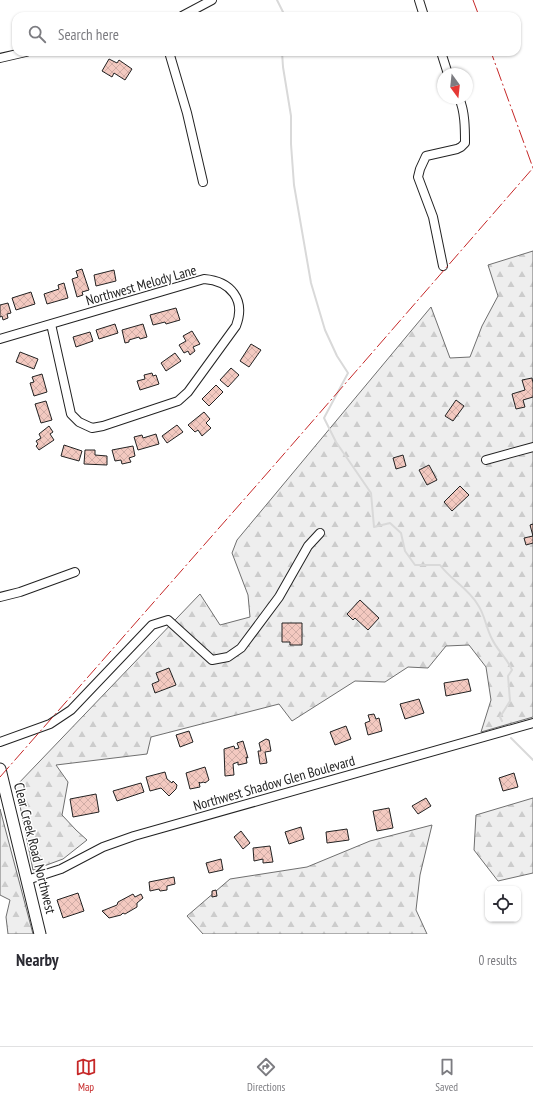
<!DOCTYPE html>
<html lang="en">
<head>
<meta charset="utf-8">
<style>
  :root { --surface:#fff; --page:#f2f2f3; --text:#2b2b33; --muted:#7c7c81; --line:#e1e1e2; --accent:#c62828 }
  body { margin:0; font-family:"PT Sans Narrow",sans-serif; background:var(--page); color:var(--text) }
  .controls { position:absolute; right:12px; bottom:12px; display:grid; overflow:hidden; border-radius:8px; box-shadow:0 1px 3px #0004 }
  .controls button { width:36px; height:36px; display:grid; place-items:center; padding:0; border:0; border-bottom:1px solid var(--line); background:var(--surface); color:var(--text); font:20px sans-serif }
  .compass { position:absolute; left:437px; top:68px; width:36px; height:36px; border-radius:50%; background:var(--surface); box-shadow:0 1px 3px #0004; rotate:165deg }
  .list { margin:0; padding:0; list-style:none }
  h2 { display:flex; justify-content:space-between; align-items:center; height:52px; margin:0; padding:0 16px; font-size:17px }
  h2 small { font-size:13px; font-weight:400; color:var(--muted) }
  .icon { flex:none; width:22px; height:22px; fill:none; stroke:currentColor; stroke-width:2; stroke-linecap:round; stroke-linejoin:round }
  .map { position:relative; flex:none; width:533px; height:934px; overflow:hidden }
  .search { position:absolute; background:var(--surface); box-shadow:0 1px 3px #0004; left:12px; right:12px; top:12px; height:44px; display:flex; align-items:center; gap:10px; box-sizing:border-box; padding:0 14px; border-radius:12px; color:var(--muted); font-size:15px }
  .sheet { height:112px; background:var(--surface) }
  nav { display:flex; justify-content:space-around; align-items:center; box-sizing:border-box; height:56px; border-top:1px solid var(--line); background:var(--surface); font-size:11px; color:var(--muted) }
  nav a { display:grid; justify-items:center; gap:2px }
  nav .on { color:var(--accent) }
  .map>svg:first-child { display:block }
</style>
</head>
<body>
<div class="map">
<svg width="533" height="934" viewBox="0 0 533 934">
  <defs>
    <pattern id="forest-firs" width="22" height="20" patternUnits="userSpaceOnUse"><rect width="22" height="20" fill="#eee"/><path d="M5 1l3.5 6h-7zM16 11l3.5 6h-7z" fill="#ccc"/></pattern>
    <pattern id="building-cross-hatch" width="8" height="8" patternUnits="userSpaceOnUse"><rect width="8" height="8" fill="#f3c9c0"/><path d="M0 0l8 8M0 8l8-8" fill="none" stroke="#d0aca5"/></pattern>
  </defs>
  <rect width="100%" height="100%" fill="#fff"/>
  <g fill="url(#forest-firs)" stroke="#6f6f6f">
    <polygon points="533,251 533,717 481,732 491,700 486,667 469,645 446,646 428,668 408,667 385,682 355,681 292,721 279,704 151,737 147,754 56,765 68,782 62,815 76,830 87,840 63,859 33,870 16,786 200,594 220,625 250,617 248,595 232,553 237,540 431,307 450,358 470,357 482,326 498,296 488,265"/>
    <polygon points="533,798 533,873 498,881 474,850 476,815"/>
    <polygon points="0,809 33,934 8,934 6,917 10,900 0,895"/>
    <polygon points="432,825 420,875 416,910 427,934 203,934 187,916 230,879 307,867 370,841"/>
  </g>
  <g fill="none" stroke-linecap="round" stroke-linejoin="round">
    <g stroke="#d9d9d9" stroke-width="2">
      <polyline points="277,0 285,16"/>
      <path d="M282,52L283,67L291,116V144L294,185L311,283L325,330L337,356L348,373L324,418L336,442L371,493L374,527L390,523L401,533L405,551L415,565H440C451,580 468,588 478,605C485,615 486,628 492,639C497,650 507,658 512,670L508,676L510,701L500,717L502,721"/>
      <polyline points="511,738 533,760"/>
    </g>
  </g>
  <g fill="url(#building-cross-hatch)" stroke="#222">
    <polygon points="109,59 117,63 119,60 132,69 125,80 114,73 112,77 102,71"/>
    <polygon points="82,269 89,290 82,292 83,295 77,297 72,279 78,277 76,271"/>
    <polygon points="114,270 116,281 96,286 94,275"/>
    <polygon points="64,283 68,298 47,304 44,294 59,289 58,285"/>
    <polygon points="31,292 35,304 16,310 12,298"/>
    <polygon points="8,303 11,313 7,314 8,318 3,320 2,316 0,317 0,305"/>
    <polygon points="176,308 180,320 166,324 165,322 153,325 150,315"/>
    <polygon points="115,324 118,333 99,339 96,330"/>
    <polygon points="143,324 147,337 140,339 139,337 129,340 129,342 125,343 122,330"/>
    <polygon points="192,331 200,344 193,347 195,351 190,355 188,351 184,353 179,345 186,341 183,336"/>
    <polygon points="90,332 93,341 76,347 73,337"/>
    <polygon points="251,344 261,350 249,367 240,361"/>
    <polygon points="20,352 38,359 34,369 16,362"/>
    <polygon points="175,353 181,361 166,371 161,363"/>
    <polygon points="231,368 239,375 228,387 220,380"/>
    <polygon points="152,373 153,376 156,375 159,384 140,390 137,381 145,379 144,375"/>
    <polygon points="42,374 47,392 34,396 30,383 34,382 32,377"/>
    <polygon points="532,378 533,383 533,397 523,400 525,407 516,409 512,394 525,390 522,380"/>
    <polygon points="216,385 223,392 209,406 202,399"/>
    <polygon points="456,400 464,406 453,421 445,416"/>
    <polygon points="46,401 52,420 41,423 35,404"/>
    <polygon points="204,412 210,419 206,423 211,428 202,436 198,430 195,432 188,425"/>
    <polygon points="177,425 183,432 167,443 162,436"/>
    <polygon points="49,426 53,432 50,434 54,440 39,450 36,446 38,444 36,441 41,438 39,434"/>
    <polygon points="156,434 159,444 138,450 134,437 142,435 143,438"/>
    <polygon points="64,445 82,451 79,461 61,456"/>
    <polygon points="133,446 135,456 129,458 131,462 122,464 121,460 115,461 112,450"/>
    <polygon points="85,450 95,450 95,455 107,456 107,465 84,464"/>
    <polygon points="403,455 406,466 396,469 393,458"/>
    <polygon points="429,465 437,480 427,485 419,470"/>
    <polygon points="460,486 469,495 452,511 444,502"/>
    <polygon points="533,524 533,543 526,545 524,538 533,536 530,525"/>
    <polygon points="360,600 379,618 368,630 355,618 353,620 347,614"/>
    <polygon points="282,623 302,623 302,645 290,645 290,642 282,642"/>
    <polygon points="169,668 176,685 155,693 152,684 159,681 156,673"/>
    <polygon points="468,679 471,691 446,696 444,683"/>
    <polygon points="419,699 424,713 405,719 400,704"/>
    <polygon points="374,714 376,719 379,718 382,731 368,735 365,723 370,721 368,715"/>
    <polygon points="346,726 351,739 335,745 330,732"/>
    <polygon points="189,731 193,742 180,747 176,735"/>
    <polygon points="266,739 269,740 271,751 265,752 267,763 260,764 258,751 261,751 259,743"/>
    <polygon points="243,741 248,758 246,757 247,763 238,765 238,762 233,764 234,775 225,776 224,749 234,746 235,749 239,748 237,743"/>
    <polygon points="205,767 209,780 205,783 204,782 200,783 199,782 200,787 190,789 186,773"/>
    <polygon points="165,772 167,779 172,783 173,781 177,785 176,789 169,796 161,788 150,791 146,777"/>
    <polygon points="514,773 518,787 503,791 499,778"/>
    <polygon points="141,783 144,792 117,801 113,791"/>
    <polygon points="96,794 99,812 73,817 70,799"/>
    <polygon points="426,798 431,806 418,814 412,806"/>
    <polygon points="389,808 393,828 377,831 373,811"/>
    <polygon points="301,827 304,839 289,844 285,832"/>
    <polygon points="347,829 349,840 327,843 326,832"/>
    <polygon points="241,831 250,843 243,849 234,837"/>
    <polygon points="270,846 273,862 263,863 263,859 254,861 253,848"/>
    <polygon points="221,859 223,870 209,873 206,863"/>
    <polygon points="174,877 175,884 167,886 167,890 160,891 159,889 150,891 149,882"/>
    <polygon points="216,890 217,896 212,897 212,891"/>
    <polygon points="78,893 84,911 63,918 57,900"/>
    <polygon points="133,894 135,897 141,894 143,898 137,903 137,907 125,914 123,913 121,915 109,918 102,911 117,905 118,902"/>
  </g>
  <g fill="none" stroke-linecap="round" stroke-linejoin="round">
    <g stroke="#222" stroke-width="10">
      <g id="minor">
        <polyline points="419,0 424,16"/>
        <polyline points="182,16 212,0"/>
        <polyline points="169,52 187,113 203,182"/>
        <polyline points="441,52 448,74"/>
        <polyline points="0,58 26,52"/>
        <path d="M443,266L433,217L418,177L420,169L426,156L457,149L461,147L465,143C465,129 465,111 459,98"/>
        <path d="M0,339L204,279C231,281 246,300 236,326L188,392L178,401L103,426L92,428L79,422L71,414L51,324"/>
        <polyline points="486,460 533,447"/>
        <polyline points="0,597 20,592 75,572"/>
        <polyline points="0,742 50,724 71,710 152,625 168,620 212,660 228,657 241,648 279,597 308,546 320,533"/>
        <polyline points="27,880 61,869 103,847 134,836 533,723"/>
      </g>
    </g>
    <g stroke="#222" stroke-width="13">
      <polyline id="major" points="0,769 40,934"/>
    </g>
    <use href="#minor" stroke="#fff" stroke-width="8"/>
    <use href="#major" stroke="#fff" stroke-width="11"/>
    <g stroke="#c62828" stroke-width="1" stroke-dasharray="14 3 2 3" stroke-linecap="butt">
      <polyline points="473,0 479,16"/>
      <polyline points="0,777 270,470 533,168 491,52"/>
    </g>
  </g>
  <g text-anchor="middle" dominant-baseline="central" stroke-width="3" stroke-linejoin="round" paint-order="stroke">
    <g font-size="14" fill="#222" stroke="#fff">
      <text transform="translate(141 285) rotate(-16)">Northwest Melody Lane</text>
      <text transform="translate(274 783) rotate(-16)">Northwest Shadow Glen Boulevard</text>
      <text transform="translate(35 848) rotate(76)">Clear Creek Road Northwest</text>
    </g>
  </g>
</svg>
<div class="controls">
<button><svg class="icon" aria-label="locate" viewBox="0 0 24 24"><circle cx="12" cy="12" r="6"/><path d="M12 2v4M12 18v4M2 12h4M18 12h4"/></svg></button>
</div>
<svg class="compass" viewBox="-18 -18 36 36"><path d="M0-13l5 13h-10z" fill="#e53935"/><path d="M0 13l5-13h-10z" fill="#7c7c81"/></svg>
<div class="search"><svg class="icon" aria-label="search" viewBox="0 0 24 24"><circle cx="10" cy="10" r="6"/><path d="M15 15l6 6"/></svg>Search here</div>
</div>
<section class="sheet">
<h2>Nearby<small>0 results</small></h2>
<ul class="list">
</ul>
</section>
<nav>
<a class="on"><svg class="icon" aria-label="map" viewBox="0 0 24 24"><path d="M3 6l6-2 6 2 6-2v14l-6 2-6-2-6 2zM9 4v14M15 6v14"/></svg>Map</a>
<a><svg class="icon" aria-label="directions" viewBox="0 0 24 24"><path d="M12 3l9 9-9 9-9-9zM9 14v-3h6M13 9l2 2-2 2"/></svg>Directions</a>
<a><svg class="icon" aria-label="saved" viewBox="0 0 24 24"><path d="M7 4h10v16l-5-4-5 4z"/></svg>Saved</a>
</nav>
</body>
</html>
